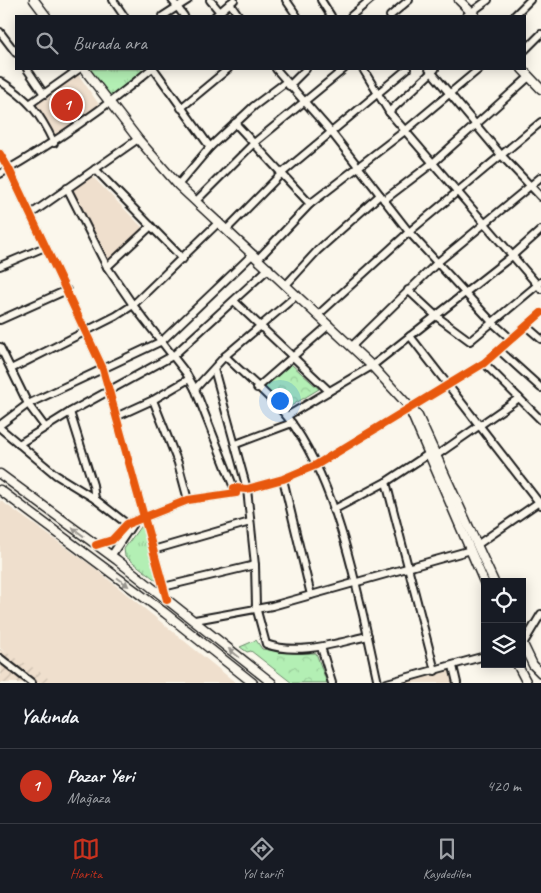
<!DOCTYPE html>
<html lang="tr">
<head>
<meta charset="utf-8">
<style>
  :root { --surface:#171b24; --page:#20242c; --text:#f1f3f6; --muted:#9ea1a6; --line:#363941; --accent:#c8321e }
  body { margin:0; font-family:Caveat,sans-serif; background:var(--page); color:var(--text) }
  .controls { position:absolute; right:15px; bottom:15px; display:grid; overflow:hidden; border-radius:0px; box-shadow:0 2px 12px #0003 }
  .controls button { width:45px; height:45px; display:grid; place-items:center; padding:0; border:0; border-bottom:1px solid var(--line); background:var(--surface); color:var(--text); font:25px sans-serif }
  .you { position:absolute; left:279px; top:400px; width:18px; height:18px; margin:-12px; border:4px solid #fff; border-radius:50%; background:#1a73e8; box-shadow:0 0 0 8px #1a73e833 }
  .badge { display:grid; place-items:center; width:32px; height:32px; border-radius:50%; background:var(--accent); color:#fff; font-size:16px; font-weight:700 }
  .pin { position:absolute; translate:-50% -50%; border:2px solid #fff; box-shadow:0 1px 5px #0006 }
  .list { margin:0; padding:0; list-style:none }
  h2 { display:flex; justify-content:space-between; align-items:center; height:65px; margin:0; padding:0 20px; font-size:21px }
  h2 small { font-size:16px; font-weight:400; color:var(--muted) }
  .list li { display:grid; grid-template-columns:32px 1fr auto; gap:15px; align-items:center; box-sizing:border-box; height:75px; padding:0 20px; border-top:1px solid var(--line) }
  .list b { display:block; font-size:19px; white-space:nowrap }
  .list p { margin:0; font-size:16px; white-space:nowrap; color:var(--muted) }
  .list em { font-size:16px; font-style:normal; color:var(--muted) }
  .icon { flex:none; width:28px; height:28px; fill:none; stroke:currentColor; stroke-width:2; stroke-linecap:round; stroke-linejoin:round }
  .map { position:relative; flex:none; width:541px; height:683px; overflow:hidden }
  .search { position:absolute; background:var(--surface); box-shadow:0 2px 12px #0003; left:15px; right:15px; top:15px; height:55px; display:flex; align-items:center; gap:12px; box-sizing:border-box; padding:0 18px; border-radius:0px; color:var(--muted); font-size:19px }
  .sheet { height:140px; background:var(--surface) }
  nav { display:flex; justify-content:space-around; align-items:center; box-sizing:border-box; height:70px; border-top:1px solid var(--line); background:var(--surface); font-size:14px; color:var(--muted) }
  nav a { display:grid; justify-items:center; gap:2px }
  nav .on { color:var(--accent) }
  .map>svg:first-child { display:block }
</style>
</head>
<body>
<div class="map">
<svg width="541" height="683" viewBox="0 0 541 683">
  <defs>
    <pattern id="industrial-furrows" width="10" height="10" patternUnits="userSpaceOnUse" patternTransform="scale(1.25)"><rect width="10" height="10" fill="#efdfcd"/><path d="M-1 1l2-2M0 10L10 0M9 11l2-2" fill="none" stroke="#ccbfaf"/></pattern>
    <pattern id="grass-tufts" width="24" height="20" patternUnits="userSpaceOnUse" patternTransform="scale(1.25)"><rect width="24" height="20" fill="#b3efb4"/><path d="M3 7l-1-3M5 7V3M7 7l1-3M15 17l-1-3M17 17v-4M19 17l1-3" fill="none" stroke="#99cc9a"/></pattern>
    <pattern id="park-crowns" width="20" height="18" patternUnits="userSpaceOnUse" patternTransform="scale(1.25)"><rect width="20" height="18" fill="#b3efb4"/><path d="M2 6a3 3 0 1 1 6 0M12 15a3 3 0 1 1 6 0" fill="none" stroke="#99cc9a"/></pattern>
  </defs>
  <rect width="100%" height="100%" fill="#fbf7ec"/>
  <filter id="ink" filterUnits="userSpaceOnUse"><feTurbulence type="fractalNoise" baseFrequency=".02" numOctaves="2"/><feDisplacementMap in="SourceGraphic" scale="10" xChannelSelector="R" yChannelSelector="G"/><feConvolveMatrix kernelMatrix="1 2 1 2 8 2 1 2 1" color-interpolation-filters="sRGB"/></filter>
  <g filter="url(#ink)">
    <g fill="#efdfcd">
      <polygon points="78,74 100,106 56,136 34,104"/>
      <polygon points="92,176 145,230 110,262 74,194 74,189"/>
      <polygon points="0,500 92,566 236,683 47,683 0,648"/>
      <polygon points="449,668 453,683 399,683"/>
    </g>
    <polygon fill="url(#industrial-furrows)" points="0,649 39,671 54,683 0,683"/>
    <g fill="url(#grass-tufts)" stroke="#688668">
      <polygon points="90,69 148,69 110,97 106,95"/>
      <polygon points="140,527 143,528 157,581 125,556 124,549"/>
    </g>
    <g fill="url(#park-crowns)" stroke="#688668">
      <polygon points="291,364 319,389 286,409 264,388"/>
      <polygon points="256,640 262,649 293,653 316,653 327,683 292,683 251,651 247,652 240,647"/>
    </g>
    <g fill="none" stroke-linecap="round" stroke-linejoin="round">
      <g stroke="#1c1c1c" stroke-width="10">
        <g id="minor">
          <polyline points="113,0 124,16"/>
          <polyline points="172,0 184,16"/>
          <polyline points="210,0 220,12"/>
          <polyline points="286,0 297,16"/>
          <polyline points="321,0 331,16"/>
          <polyline points="230,3 239,16"/>
          <polyline points="163,16 188,0"/>
          <polyline points="215,16 234,0"/>
          <polyline points="351,16 370,0"/>
          <polyline points="390,16 409,0"/>
          <polyline points="466,16 488,0"/>
          <polyline points="514,16 530,0"/>
          <polyline points="0,32 16,53"/>
          <polyline points="525,50 541,34"/>
          <polyline points="27,69 44,94"/>
          <polyline points="154,69 210,147 178,185"/>
          <polyline points="276,69 332,133 409,232 492,322 511,339"/>
          <polyline points="363,69 389,112 541,289"/>
          <polyline points="429,69 502,156 541,197"/>
          <path d="M0,81C29,99 39,112 54,143"/>
          <polyline points="289,86 306,69"/>
          <polyline points="31,103 79,69"/>
          <polyline points="181,108 228,69"/>
          <polyline points="389,112 435,69"/>
          <polyline points="235,123 310,204 406,130 479,69"/>
          <polyline points="210,147 254,106 286,82"/>
          <polyline points="0,154 9,169 103,369 167,600"/>
          <polyline points="95,169 183,259"/>
          <path d="M0,174C54,143 104,109 151,69"/>
          <polyline points="67,188 107,267 133,305 186,373 195,389 234,488"/>
          <polyline points="384,200 434,162 529,77"/>
          <polyline points="196,201 254,143 344,69"/>
          <polyline points="31,214 138,139"/>
          <polyline points="227,229 281,174 407,69"/>
          <polyline points="258,259 310,204"/>
          <polyline points="0,266 45,247"/>
          <polyline points="107,267 151,226"/>
          <polyline points="286,285 318,250 380,195"/>
          <polyline points="408,290 436,316 470,341 541,282"/>
          <polyline points="234,301 329,391"/>
          <polyline points="318,315 409,232 541,122"/>
          <polyline points="0,320 67,290"/>
          <polyline points="526,326 541,339"/>
          <polyline points="410,336 541,505"/>
          <polyline points="352,346 438,262 541,177"/>
          <polyline points="0,347 28,404 45,427"/>
          <polyline points="499,350 541,388"/>
          <path d="M225,356C244,375 272,397 288,418C339,484 360,601 378,683"/>
          <polyline points="484,363 541,420"/>
          <polyline points="11,369 116,316 133,305 219,222"/>
          <path d="M214,369L247,489L255,565L256,607L266,644C298,656 336,643 368,636"/>
          <polyline points="257,388 329,325"/>
          <polyline points="195,389 225,356 297,295"/>
          <polyline points="153,400 178,463 188,500"/>
          <polyline points="70,412 93,485 95,499"/>
          <polyline points="118,416 153,400 189,379"/>
          <polyline points="287,416 372,366 512,256 541,230"/>
          <polyline points="0,425 28,404 162,341 253,254"/>
          <polyline points="0,428 56,475 95,499 127,524"/>
          <polyline points="19,444 70,412 174,355 269,268"/>
          <polyline points="236,444 292,423"/>
          <polyline points="437,455 519,398"/>
          <polyline points="283,479 311,595"/>
          <polyline points="386,482 435,671"/>
          <polyline points="333,510 386,482 430,453"/>
          <polyline points="96,545 112,540 127,524 188,500 236,493 234,488 247,489 283,479 316,465 484,363 541,313"/>
          <polyline points="477,545 539,502"/>
          <polyline points="153,550 250,522"/>
          <polyline points="111,556 134,522"/>
          <polyline points="163,587 255,565"/>
          <polyline points="195,620 272,606 471,550"/>
          <polyline points="523,644 541,614"/>
          <polyline points="321,647 332,683"/>
          <polyline points="0,658 32,683"/>
          <polyline points="453,666 457,683"/>
          <polyline points="387,683 485,656"/>
        </g>
      </g>
      <g stroke="#1c1c1c" stroke-width="11">
        <g id="major">
          <polyline points="34,0 46,16"/>
          <polyline points="459,0 475,16"/>
          <polyline points="84,69 138,139 178,185 372,366 418,416 494,582"/>
          <polyline points="522,69 541,89"/>
          <polyline points="410,410 485,584"/>
          <polyline points="0,474 117,560 272,683"/>
          <polyline points="0,490 165,613 253,683"/>
          <polyline points="522,642 533,665 541,673"/>
          <polyline points="517,664 527,683"/>
        </g>
      </g>
      <use href="#minor" stroke="#fbf7ec" stroke-width="6"/>
      <use href="#major" stroke="#fbf7ec" stroke-width="8"/>
      <g stroke="#fbf7ec" stroke-width="11">
        <g id="cycleway">
          <polyline points="0,154 9,169 103,369 167,600"/>
          <polyline points="96,545 112,540 127,524 188,500 236,493 234,488 247,489 283,479 316,465 484,363 541,313"/>
        </g>
      </g>
      <use href="#cycleway" stroke="#e8590c" stroke-width="8"/>
    </g>
    <defs><path id="oneway-solid" d="M-6-.8H1V-3.2L6.5 0L1 3.2V.8H-6Z" transform="scale(1.25)"/></defs>
    <g fill="#97948e">
      <use href="#oneway-solid" transform="translate(78 532) rotate(-144)"/>
      <use href="#oneway-solid" transform="translate(123 582) rotate(37)"/>
      <use href="#oneway-solid" transform="translate(234 653) rotate(-141)"/>
    </g>
  </g>
</svg>
<div class="controls">
<button><svg class="icon" aria-label="locate" viewBox="0 0 24 24"><circle cx="12" cy="12" r="6"/><path d="M12 2v4M12 18v4M2 12h4M18 12h4"/></svg></button>
<button><svg class="icon" aria-label="layers" viewBox="0 0 24 24"><path d="M12 4l9 5-9 5-9-5zM3 14l9 5 9-5"/></svg></button>
</div>
<div class="you"></div>
<div class="pin badge" style="left:67px;top:105px">1</div>
<div class="search"><svg class="icon" aria-label="search" viewBox="0 0 24 24"><circle cx="10" cy="10" r="6"/><path d="M15 15l6 6"/></svg>Burada ara</div>
</div>
<section class="sheet">
<h2>Yakında<small></small></h2>
<ul class="list">
<li><span class="badge">1</span><div><b>Pazar Yeri</b><p>Mağaza</p></div><em>420 m</em></li>
</ul>
</section>
<nav>
<a class="on"><svg class="icon" aria-label="map" viewBox="0 0 24 24"><path d="M3 6l6-2 6 2 6-2v14l-6 2-6-2-6 2zM9 4v14M15 6v14"/></svg>Harita</a>
<a><svg class="icon" aria-label="directions" viewBox="0 0 24 24"><path d="M12 3l9 9-9 9-9-9zM9 14v-3h6M13 9l2 2-2 2"/></svg>Yol tarifi</a>
<a><svg class="icon" aria-label="saved" viewBox="0 0 24 24"><path d="M7 4h10v16l-5-4-5 4z"/></svg>Kaydedilen</a>
</nav>
</body>
</html>
